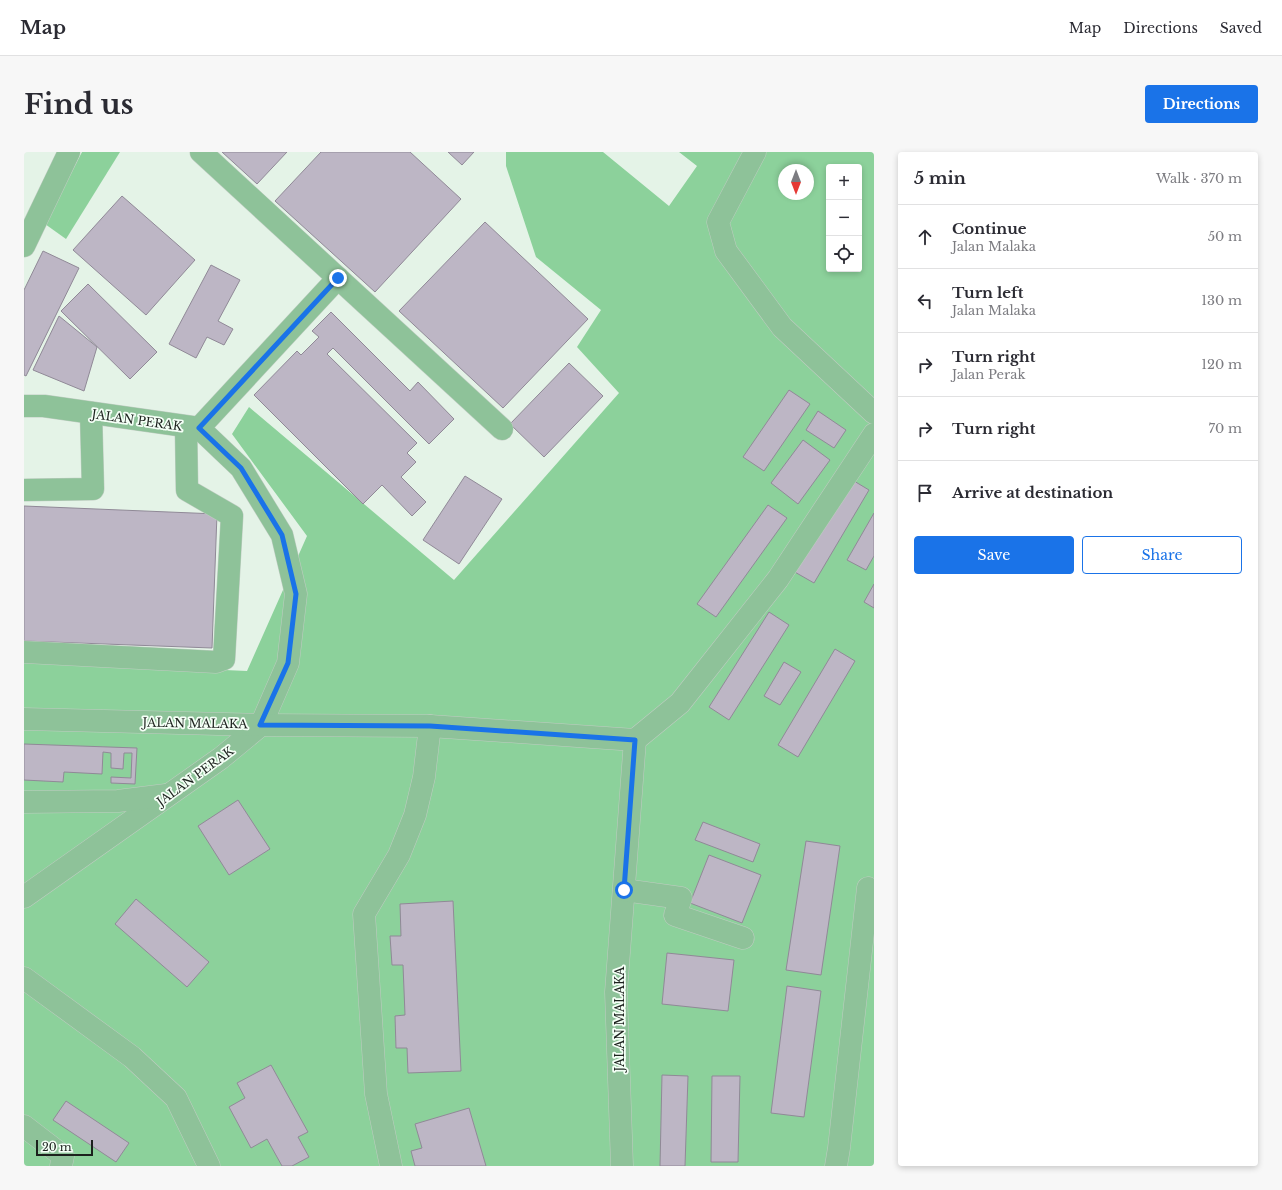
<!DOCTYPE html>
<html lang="en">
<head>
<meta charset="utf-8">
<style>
  :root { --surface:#fff; --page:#f7f7f7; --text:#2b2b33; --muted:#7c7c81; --line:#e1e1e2; --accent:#1a73e8 }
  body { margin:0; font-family:"Libre Baskerville",serif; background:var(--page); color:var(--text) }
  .controls { position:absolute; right:12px; top:12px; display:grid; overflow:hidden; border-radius:4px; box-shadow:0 2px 6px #0003 }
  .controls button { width:36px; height:36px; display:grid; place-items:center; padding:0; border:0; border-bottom:1px solid var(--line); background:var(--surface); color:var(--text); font:20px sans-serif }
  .compass { position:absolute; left:754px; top:12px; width:36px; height:36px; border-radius:50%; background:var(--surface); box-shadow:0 2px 6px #0003; rotate:180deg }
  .scale { position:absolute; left:12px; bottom:10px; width:57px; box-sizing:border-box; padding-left:4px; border:2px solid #1c211d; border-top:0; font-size:11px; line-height:14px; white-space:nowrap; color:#1c211d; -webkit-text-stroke:3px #f4fff6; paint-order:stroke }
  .stop { position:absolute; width:12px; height:12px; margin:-9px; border:3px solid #1a73e8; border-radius:50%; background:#fff }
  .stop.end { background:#1a73e8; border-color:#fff; box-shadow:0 1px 4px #0008 }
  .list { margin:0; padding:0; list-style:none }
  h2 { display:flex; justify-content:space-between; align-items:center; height:52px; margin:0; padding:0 16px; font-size:17px }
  h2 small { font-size:13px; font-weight:400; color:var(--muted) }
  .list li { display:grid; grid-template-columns:26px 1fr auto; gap:12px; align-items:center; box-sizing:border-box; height:64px; padding:0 16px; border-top:1px solid var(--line) }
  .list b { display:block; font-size:15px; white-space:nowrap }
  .list p { margin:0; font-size:13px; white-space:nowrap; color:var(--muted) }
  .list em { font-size:13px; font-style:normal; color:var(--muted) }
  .actions { display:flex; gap:8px; padding:12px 16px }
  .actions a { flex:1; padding:9px 0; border:1px solid var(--accent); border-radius:4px; text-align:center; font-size:14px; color:var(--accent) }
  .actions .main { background:var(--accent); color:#fff }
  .icon { flex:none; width:22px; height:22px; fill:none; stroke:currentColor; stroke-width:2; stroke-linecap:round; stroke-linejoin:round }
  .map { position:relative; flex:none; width:850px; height:1014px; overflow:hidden; border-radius:4px }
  header { display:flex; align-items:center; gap:24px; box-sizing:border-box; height:56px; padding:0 20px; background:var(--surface); border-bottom:1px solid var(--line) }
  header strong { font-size:19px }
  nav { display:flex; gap:22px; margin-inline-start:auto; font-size:14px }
  .intro { display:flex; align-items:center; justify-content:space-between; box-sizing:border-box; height:96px; padding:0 24px }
  h1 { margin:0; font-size:28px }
  .button { padding:10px 18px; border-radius:4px; background:var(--accent); color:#fff; font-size:14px; font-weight:700 }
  main { display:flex; gap:24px; padding:0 24px }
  aside { flex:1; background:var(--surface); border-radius:4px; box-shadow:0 2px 6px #0003 }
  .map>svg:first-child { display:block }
</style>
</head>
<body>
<header>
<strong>Map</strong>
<nav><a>Map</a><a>Directions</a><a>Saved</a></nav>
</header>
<div class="intro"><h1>Find us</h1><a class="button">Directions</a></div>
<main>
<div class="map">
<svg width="850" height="1014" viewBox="0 0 850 1014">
  <rect width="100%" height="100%" fill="#e4f3e7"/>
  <g fill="#8cd19b" fill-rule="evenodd">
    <polygon points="58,0 96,0 42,87 21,72"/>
    <path d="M482,0H579L645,54L673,14L655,0H850V1014H0V509L223,519L283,384L208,282L225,255L430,428L595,241L553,195L577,158L512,105L482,14ZM805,15H835V117H805ZM760,18H784V42H760Z"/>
  </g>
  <g fill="#bdb6c5" stroke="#908997">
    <polygon points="198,0 263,0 233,32"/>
    <polygon points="297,0 386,0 437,47 351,140 251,49"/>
    <polygon points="424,0 450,0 438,13"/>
    <polygon points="98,44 171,108 122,163 49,98"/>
    <polygon points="461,70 564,167 479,256 375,159"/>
    <polygon points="19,99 55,116 2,224 0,223 0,138"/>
    <polygon points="187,113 216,128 194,169 209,177 200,193 183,185 172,206 145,192"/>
    <polygon points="64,132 133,200 106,227 37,159"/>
    <polygon points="307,160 386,239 394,230 430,267 405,292 309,196 303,202 393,291 383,301 392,310 377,325 402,350 388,364 358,333 339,352 230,243 273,199 277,203 295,185 288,179"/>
    <polygon points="35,164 73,195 60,239 9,218"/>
    <polygon points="545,211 579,244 520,305 486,272"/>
    <polygon points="765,238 786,252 740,319 719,305"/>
    <polygon points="794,259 822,278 810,296 782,278"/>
    <polygon points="779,288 806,308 774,352 747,331"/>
    <polygon points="441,324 478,347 435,412 399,388"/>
    <polygon points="825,326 845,338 790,431 769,419"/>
    <polygon points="744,353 763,366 692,465 673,452"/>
    <polygon points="0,354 193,362 188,496 0,489"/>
    <polygon points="850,361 850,404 842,418 823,408"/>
    <polygon points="850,432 850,456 840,450"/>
    <polygon points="745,460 765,473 705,568 685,555"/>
    <polygon points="811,497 831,509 774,605 754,593"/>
    <polygon points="760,510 777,520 756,553 740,544"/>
    <polygon points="0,592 113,596 111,632 87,631 87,625 107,626 108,601 100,601 99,617 87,616 87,601 79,600 78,622 40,620 39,630 0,628"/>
    <polygon points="214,648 246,697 205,723 174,674"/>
    <polygon points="679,670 736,692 729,710 671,688"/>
    <polygon points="782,689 816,694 797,823 762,818"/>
    <polygon points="685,703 737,723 718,771 666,751"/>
    <polygon points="112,747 185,810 163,835 91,772"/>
    <polygon points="429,749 437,919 384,921 383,896 372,896 371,864 381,863 379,813 368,813 366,784 377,784 376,752"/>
    <polygon points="643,801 710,808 704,859 638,852"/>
    <polygon points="763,834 797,839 780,965 747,961"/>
    <polygon points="247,913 284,980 274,985 285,1005 268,1014 258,1014 243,987 227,996 205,955 221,946 213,931"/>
    <polygon points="638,923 664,924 661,1014 636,1014"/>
    <polygon points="688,924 716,924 714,1010 687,1010"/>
    <polygon points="42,949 105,991 92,1010 29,968"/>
    <polygon points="445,956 462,1014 391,1014 387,999 398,996 391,972"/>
  </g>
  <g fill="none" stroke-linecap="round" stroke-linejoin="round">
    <g stroke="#c0cdc3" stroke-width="23">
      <g id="minor">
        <polyline points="177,0 478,277"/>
        <polyline points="731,0 694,70 702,99 758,175 850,261"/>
        <polyline points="0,94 45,0"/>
        <polyline points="0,254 20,254 175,276 217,316 258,383 272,442 264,511 237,573 197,606 0,745"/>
        <polyline points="175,276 314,126"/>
        <polyline points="0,338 69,337 67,261"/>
        <polyline points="0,500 192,510 200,507 208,364 163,338 162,275"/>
        <polyline points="0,567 237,573 406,574 611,588 592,840 598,1014"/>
        <polyline points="611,588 656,551 754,427 850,282"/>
        <polyline points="0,650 94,649 142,643"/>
        <polyline points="600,738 657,746 651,763 719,786"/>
        <polyline points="0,826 108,905 152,946 185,1014"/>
        <polyline points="0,974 39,1004 37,1014"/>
        <polyline points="367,1014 352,942 340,762 375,703 391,663 400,625 406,574"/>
        <polyline points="812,1014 815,996 844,736"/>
      </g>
    </g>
    <use href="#minor" stroke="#8ec299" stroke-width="22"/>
  </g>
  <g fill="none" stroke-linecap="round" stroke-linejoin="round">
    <polyline stroke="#1a73e8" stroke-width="5" points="314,126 175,276 217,316 258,383 272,442 264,511 236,573 406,574 611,588 600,738"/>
  </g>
  <g text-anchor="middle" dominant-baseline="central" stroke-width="3.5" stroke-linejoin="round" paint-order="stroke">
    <g font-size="12" fill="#1c211d" stroke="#f4fff6">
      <text transform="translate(113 268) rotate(8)">JALAN PERAK</text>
      <text transform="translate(171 571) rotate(1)">JALAN MALAKA</text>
      <text transform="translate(171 624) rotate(-36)">JALAN PERAK</text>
      <text transform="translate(595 867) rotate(-90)">JALAN MALAKA</text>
    </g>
  </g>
</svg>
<div class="controls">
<button>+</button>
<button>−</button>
<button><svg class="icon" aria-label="locate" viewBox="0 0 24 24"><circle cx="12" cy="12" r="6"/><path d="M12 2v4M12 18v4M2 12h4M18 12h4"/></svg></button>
</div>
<svg class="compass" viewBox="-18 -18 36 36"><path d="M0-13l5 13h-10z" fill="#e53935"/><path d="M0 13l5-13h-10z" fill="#7c7c81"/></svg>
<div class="scale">20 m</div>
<div class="stop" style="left:600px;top:738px"></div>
<div class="stop end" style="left:314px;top:126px"></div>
</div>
<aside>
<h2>5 min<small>Walk · 370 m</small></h2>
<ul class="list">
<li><svg class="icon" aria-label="ahead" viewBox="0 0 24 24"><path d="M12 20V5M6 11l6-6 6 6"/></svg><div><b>Continue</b><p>Jalan Malaka</p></div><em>50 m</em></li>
<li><svg class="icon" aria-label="left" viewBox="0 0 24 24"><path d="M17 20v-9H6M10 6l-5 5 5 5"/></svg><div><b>Turn left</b><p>Jalan Malaka</p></div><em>130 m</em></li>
<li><svg class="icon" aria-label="right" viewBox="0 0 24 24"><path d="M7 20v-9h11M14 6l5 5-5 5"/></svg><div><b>Turn right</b><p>Jalan Perak</p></div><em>120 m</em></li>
<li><svg class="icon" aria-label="right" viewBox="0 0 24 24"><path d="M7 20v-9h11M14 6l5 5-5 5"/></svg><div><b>Turn right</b></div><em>70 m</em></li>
<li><svg class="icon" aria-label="arrive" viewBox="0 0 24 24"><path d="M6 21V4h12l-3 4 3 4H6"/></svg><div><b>Arrive at destination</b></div></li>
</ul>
<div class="actions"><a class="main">Save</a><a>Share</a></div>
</aside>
</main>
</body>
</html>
